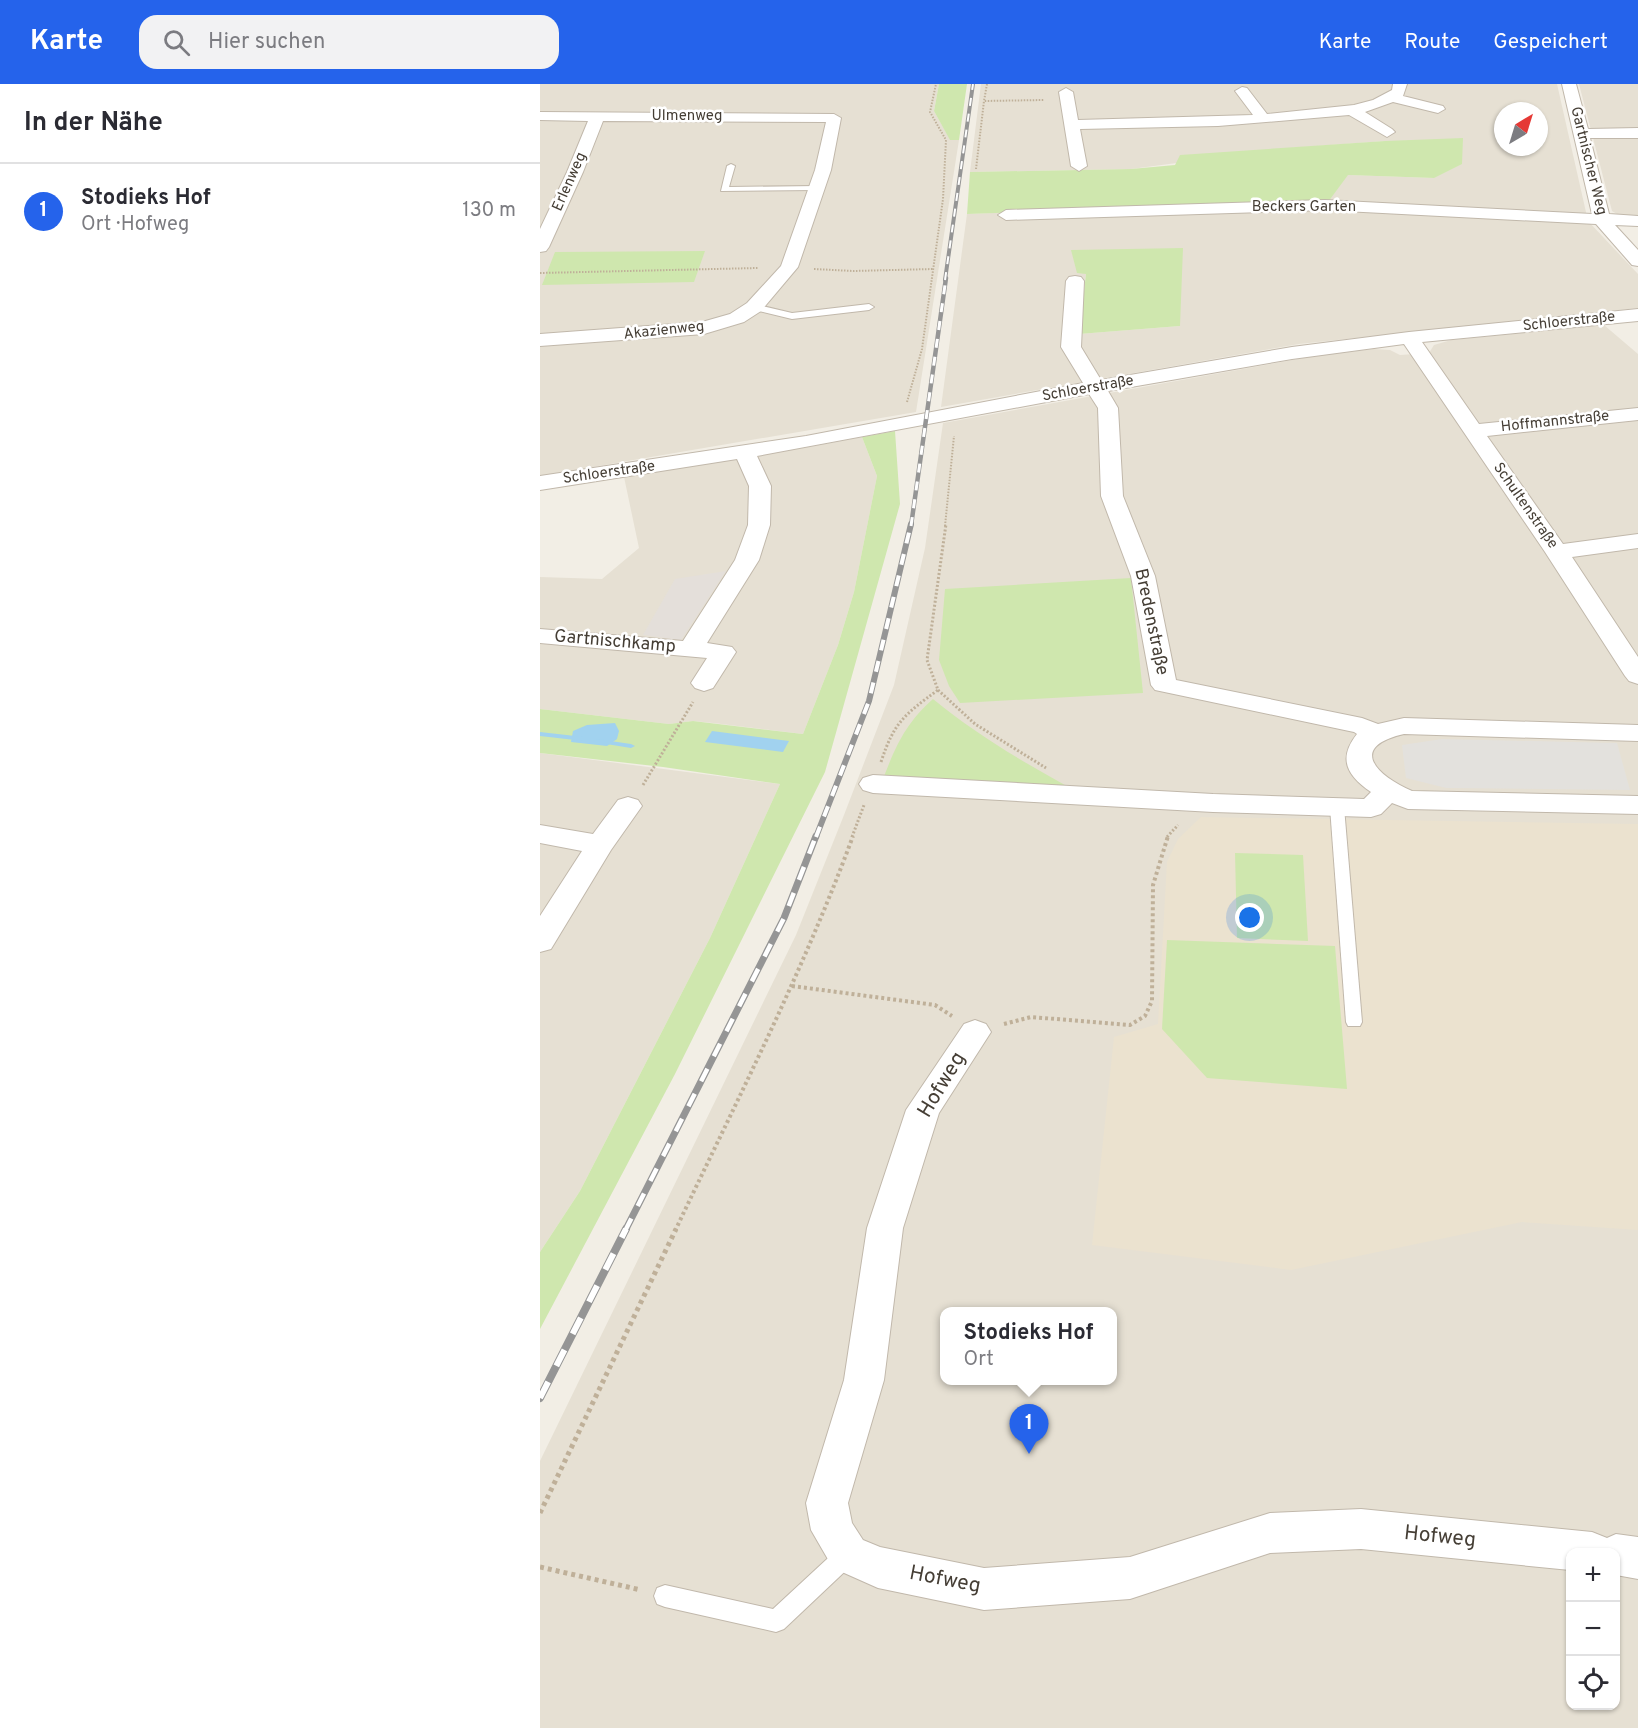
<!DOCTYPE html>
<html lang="de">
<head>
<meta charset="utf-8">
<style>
  :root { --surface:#fff; --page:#f2f2f3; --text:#2b2b33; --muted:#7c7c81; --line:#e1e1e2; --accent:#2563eb }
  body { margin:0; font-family:Overpass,sans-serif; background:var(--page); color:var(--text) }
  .controls { position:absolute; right:18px; bottom:18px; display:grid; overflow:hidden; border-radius:12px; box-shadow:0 2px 4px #0004 }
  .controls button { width:54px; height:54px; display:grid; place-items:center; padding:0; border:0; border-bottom:2px solid var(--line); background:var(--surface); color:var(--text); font:30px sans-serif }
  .compass { position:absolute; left:954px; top:18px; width:54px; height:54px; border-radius:50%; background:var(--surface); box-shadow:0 2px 4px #0004; rotate:38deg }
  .you { position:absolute; left:710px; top:834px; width:21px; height:21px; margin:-15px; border:4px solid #fff; border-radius:50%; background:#1a73e8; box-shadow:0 0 0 9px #1a73e833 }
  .badge { display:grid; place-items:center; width:39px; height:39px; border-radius:50%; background:var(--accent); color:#fff; font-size:20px; font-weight:700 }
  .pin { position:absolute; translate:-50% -50px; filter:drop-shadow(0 2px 3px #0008) }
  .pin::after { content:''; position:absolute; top:32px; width:21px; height:18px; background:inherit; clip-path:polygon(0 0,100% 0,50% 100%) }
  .popup { position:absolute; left:400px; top:1223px; width:177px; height:78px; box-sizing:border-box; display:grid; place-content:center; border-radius:12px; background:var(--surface); filter:drop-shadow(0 2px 4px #0005); font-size:20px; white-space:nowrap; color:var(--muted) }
  .popup b { font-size:22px; color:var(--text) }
  .popup::after { content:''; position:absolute; left:50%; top:100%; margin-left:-12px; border:12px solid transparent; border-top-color:var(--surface) }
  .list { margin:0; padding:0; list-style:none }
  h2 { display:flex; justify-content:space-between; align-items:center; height:78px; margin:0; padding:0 24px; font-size:26px }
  h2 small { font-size:20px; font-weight:400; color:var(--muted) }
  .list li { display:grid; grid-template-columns:39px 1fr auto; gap:18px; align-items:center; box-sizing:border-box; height:96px; padding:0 24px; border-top:2px solid var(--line) }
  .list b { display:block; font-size:22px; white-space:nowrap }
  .list p { margin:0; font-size:20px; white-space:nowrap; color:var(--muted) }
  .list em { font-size:20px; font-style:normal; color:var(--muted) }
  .icon { flex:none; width:33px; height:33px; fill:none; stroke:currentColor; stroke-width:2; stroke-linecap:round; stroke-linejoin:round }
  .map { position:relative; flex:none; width:1098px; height:1644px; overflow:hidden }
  header { display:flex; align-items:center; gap:36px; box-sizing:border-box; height:84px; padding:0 30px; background:var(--accent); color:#fff }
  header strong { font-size:28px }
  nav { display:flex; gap:33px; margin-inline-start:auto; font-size:21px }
  .search { width:420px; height:54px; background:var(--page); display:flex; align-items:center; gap:15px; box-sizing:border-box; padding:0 21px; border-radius:18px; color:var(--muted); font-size:22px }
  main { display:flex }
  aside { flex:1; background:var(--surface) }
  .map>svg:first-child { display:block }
</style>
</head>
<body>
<header>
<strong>Karte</strong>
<div class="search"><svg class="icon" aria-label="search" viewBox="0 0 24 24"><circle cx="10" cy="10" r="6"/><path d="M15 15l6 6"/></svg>Hier suchen</div>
<nav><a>Karte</a><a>Route</a><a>Gespeichert</a></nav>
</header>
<main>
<aside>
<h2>In der Nähe<small></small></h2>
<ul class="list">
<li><span class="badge">1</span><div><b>Stodieks Hof</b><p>Ort · Hofweg</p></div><em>130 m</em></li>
</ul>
</aside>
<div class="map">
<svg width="1098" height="1644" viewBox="0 0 1098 1644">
  <rect width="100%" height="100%" fill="#f2eee5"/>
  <g fill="#e6e0d3" fill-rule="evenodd">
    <polygon points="0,0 399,0 394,27 410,55 419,56 376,328 0,392"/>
    <path d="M441,0H1017L1048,137L1098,190V224L759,260L401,323L427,130L684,120L808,91L894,94L845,57L750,64L591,85L430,88ZM963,27H999V63H963ZM546,190L640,242L539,250Z"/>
    <polygon points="1039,0 1098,0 1098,132 1077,130 1072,127"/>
    <path d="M1064,241L1098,270V1644H0V1377L256,851L304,731L354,601L385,464L403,339L775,272L834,265L850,266L860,271L889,269L894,261L911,256ZM405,1228H573V1296H405ZM1030,1468H1076V1622H1030Z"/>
    <polygon points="322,353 337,392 314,508 298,561 263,650 173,639 153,637 129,640 0,625 0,493 62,495 99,464 84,393 218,372"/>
    <polygon points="0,669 240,700 170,854 40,1107 0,1168"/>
  </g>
  <polygon fill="#e4dfda" points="186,487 141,556 103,551 135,495"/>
  <polygon fill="#ebe2cf" points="661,733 1098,740 1098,1146 982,1138 751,1186 552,1161 574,953 618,940 627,778 638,755"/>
  <g fill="#cfe7ae">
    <polygon points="399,0 427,0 419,56 410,56 394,27"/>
    <polygon points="923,54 922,80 894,94 808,91 788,118 427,130 430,88 591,85 635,81 640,71 845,57"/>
    <polygon points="643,164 640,242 539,250 546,190 537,189 531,166"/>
    <polygon points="165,167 154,198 2,201 15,168"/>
    <polygon points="355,347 360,420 285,688 135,990 0,1245 0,1168 40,1107 170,854 240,700 123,683 0,669 0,625 129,640 153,637 263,650 298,561 314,508 337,392 322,353"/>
    <polygon points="591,494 603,609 420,619 409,602 399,576 405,505"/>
    <path d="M393,615C437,651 483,678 532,705L343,695C356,661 366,639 393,615Z"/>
    <polygon points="695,769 763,771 768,857 697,854"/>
    <polygon points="627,856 795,862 807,1005 667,994 622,945"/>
  </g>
  <polygon fill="#e3e1dd" points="902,655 1077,659 1090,706 906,704 866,694 862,661"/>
  <g fill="#a1d2ef">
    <polygon points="75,639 79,647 77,655 67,662 31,658 33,647 47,641"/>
    <polygon points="172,647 249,657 243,668 165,658"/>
  </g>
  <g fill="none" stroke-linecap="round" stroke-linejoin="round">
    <g fill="#a1d2ef" fill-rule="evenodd">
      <polygon points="0,648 44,653 48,655 44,657 0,652"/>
      <polygon points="57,655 91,660 95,662 91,664 60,659 56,657"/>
    </g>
    <g stroke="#c1b8ab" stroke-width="2">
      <g id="lane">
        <polygon points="191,80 195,82 189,103 277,102 281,104 277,106 181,107 187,82"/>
        <polygon points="214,220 252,229 329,220 334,223 329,226 252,235 211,225 211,221"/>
        <polygon points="797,719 804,723 822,938 820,942 808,942 806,938 790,723"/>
        <polygon points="308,1460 316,1463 319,1470 316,1477 244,1545 236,1548 125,1523 117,1520 114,1512 117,1504 125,1501 233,1525 300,1463"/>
      </g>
    </g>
    <g stroke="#c1b8ab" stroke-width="2">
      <g id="street">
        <polygon points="853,0 867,0 863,12 903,22 905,25 898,29 853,18 825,28 852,45 855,48 847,53 809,31 678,42 540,45 547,82 539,87 531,82 519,8 526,4 533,8 538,36 713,31 695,7 702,3 707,4 727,30 814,21 833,16 852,6"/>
        <polygon points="1022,0 1036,0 1048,45 1098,44 1098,54 1050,54 1069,130 1098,132 1098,142 1075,141 1098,166 1098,182 1092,181 1056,140 785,126 466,136 458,131 466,126 785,116 1052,130"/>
        <polygon points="0,28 294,30 301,34 291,86 258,183 221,227 204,238 164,250 0,262 0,250 162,238 190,230 207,219 241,182 275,86 286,38 63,37 43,88 9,163 6,167 0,168 0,145 27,88 48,37 0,36"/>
        <path d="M535,192L541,193L544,197L541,263L561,296L752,263L869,248L1098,225V237L882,258L939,340L1098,324V336L947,352L1023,460L1098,450V464L1032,473L1098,573V600L1089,597L1085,592L1005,468L864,260L752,275L568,307L578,324L583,412L615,492L636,596L822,634L838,640L864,634L1098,641V657L864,650C807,663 837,692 872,707L1098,712V730L868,725L852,719L841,730L831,733L673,728L333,709L323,706L319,700L323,694L333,691L673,710L824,715L831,708C806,691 798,674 817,650L814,648L615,606L611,601L591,492L561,412L558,324L549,310L217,372L231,402L230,441L219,476L167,559L192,563L196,568L173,604L164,607L155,604L151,599L167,574L0,559V545L143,557L195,476L208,441L209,402L197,375L0,406V392L266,352L543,299L521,263L526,197L529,193Z"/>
        <polygon points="88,713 98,716 102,722 71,766 11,865 0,868 0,832 42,767 0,759 0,741 53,750 78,716"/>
        <polygon points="435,936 446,940 451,948 399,1029 363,1144 344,1296 308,1419 312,1439 323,1456 340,1463 444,1484 590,1473 730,1429 821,1425 1052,1448 1067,1454 1076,1450 1098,1453 1098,1495 1076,1491 1076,1468 1030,1468 1030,1486 821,1465 730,1469 590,1515 444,1526 338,1504 293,1484 271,1446 266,1419 304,1296 327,1144 366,1026 424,940"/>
      </g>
    </g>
    <g stroke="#bfb099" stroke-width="2" stroke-dasharray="1.5 1.5" stroke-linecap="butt">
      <polyline points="447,0 444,17 504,16"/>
      <polyline points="436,85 444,17"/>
      <polyline points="274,185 313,187 393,185"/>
      <polyline points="0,189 218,184"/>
      <polyline points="367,318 382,265 403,115 406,56 390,28 396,0"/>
      <polyline points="405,442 414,352"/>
    </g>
    <g stroke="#bfb099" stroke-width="3" stroke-dasharray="2 2" stroke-linecap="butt">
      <polyline points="398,606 435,640 506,684"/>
      <path d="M341,678C354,638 365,630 398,606L387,576L406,440"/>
      <polyline points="103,701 153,618"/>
      <polyline points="312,753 324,721"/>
      <polyline points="627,753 638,741"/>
    </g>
    <g stroke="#bfb099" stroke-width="4" stroke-dasharray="3 3" stroke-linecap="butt">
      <polyline points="252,902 395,921 412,932"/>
      <polyline points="464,940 491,933 590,941 605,932 612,917 613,801 628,752"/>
      <path d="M135,1147C197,1016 263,888 313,752"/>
    </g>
    <g stroke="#bfb099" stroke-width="5" stroke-dasharray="4 4" stroke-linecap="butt">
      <polyline points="0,1429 136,1145"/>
      <polyline points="0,1483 101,1506"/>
    </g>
    <use href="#lane" fill="#fff" fill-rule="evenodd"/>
    <use href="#street" fill="#fff" fill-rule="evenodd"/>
    <g stroke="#959595" stroke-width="4">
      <polyline id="rail-far4" points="405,196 433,0"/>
    </g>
    <g stroke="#959595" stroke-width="4.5">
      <polyline id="rail-far3" points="371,442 406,194"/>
    </g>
    <g stroke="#959595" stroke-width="6">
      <polyline id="rail-far2" points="276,753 329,617 371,440"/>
    </g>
    <g stroke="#959595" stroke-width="7">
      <polyline id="rail-far1" points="85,1147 244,834 276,752"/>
    </g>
    <g stroke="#959595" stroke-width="8">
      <polyline id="rail" points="0,1314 86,1145"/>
    </g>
    <use href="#rail-far4" stroke="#fff" stroke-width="2" stroke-dasharray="8" stroke-linecap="butt"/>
    <use href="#rail-far3" stroke="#fff" stroke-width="3" stroke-dasharray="9" stroke-linecap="butt"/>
    <use href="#rail-far2" stroke="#fff" stroke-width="4" stroke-dasharray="11" stroke-linecap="butt"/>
    <use href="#rail-far1" stroke="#fff" stroke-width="4.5" stroke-dasharray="14" stroke-linecap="butt"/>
    <use href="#rail" stroke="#fff" stroke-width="6" stroke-dasharray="18" stroke-linecap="butt"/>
  </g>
  <g text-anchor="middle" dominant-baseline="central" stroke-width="5" stroke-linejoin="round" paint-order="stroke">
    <g font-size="15" fill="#453e35" stroke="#fff">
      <text x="147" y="32">Ulmenweg</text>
      <text transform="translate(1048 77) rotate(76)">Gartnischer Weg</text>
      <text transform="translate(30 98) rotate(-66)">Erlenweg</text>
      <text x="764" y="123">Beckers Garten</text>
      <text transform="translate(1029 238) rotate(-6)">Schloerstraße</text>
      <text transform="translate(124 247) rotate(-6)">Akazienweg</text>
      <text transform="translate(548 305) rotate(-10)">Schloerstraße</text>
      <text transform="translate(1015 338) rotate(-6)">Hoffmannstraße</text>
      <text transform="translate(69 389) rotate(-8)">Schloerstraße</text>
      <text transform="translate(985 422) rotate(55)">Schultenstraße</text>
    </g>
    <g font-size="18" fill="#453e35" stroke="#fff">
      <text transform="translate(611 538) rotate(78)">Bredenstraße</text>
      <text transform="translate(75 558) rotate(5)">Gartnischkamp</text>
    </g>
    <g font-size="21" fill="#453e35" stroke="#fff">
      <text transform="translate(402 1001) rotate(-59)">Hofweg</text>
      <text transform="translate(900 1453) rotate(6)">Hofweg</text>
      <text transform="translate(405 1496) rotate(11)">Hofweg</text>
    </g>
  </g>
</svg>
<div class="controls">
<button>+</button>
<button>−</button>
<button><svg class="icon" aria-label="locate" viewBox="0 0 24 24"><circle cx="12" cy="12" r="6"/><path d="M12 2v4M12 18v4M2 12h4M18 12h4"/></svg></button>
</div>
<svg class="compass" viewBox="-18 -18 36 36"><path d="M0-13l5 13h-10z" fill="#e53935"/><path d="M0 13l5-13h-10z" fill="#7c7c81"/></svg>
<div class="you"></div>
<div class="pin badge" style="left:489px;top:1370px">1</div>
<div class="popup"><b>Stodieks Hof</b>Ort</div>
</div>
</main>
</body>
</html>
